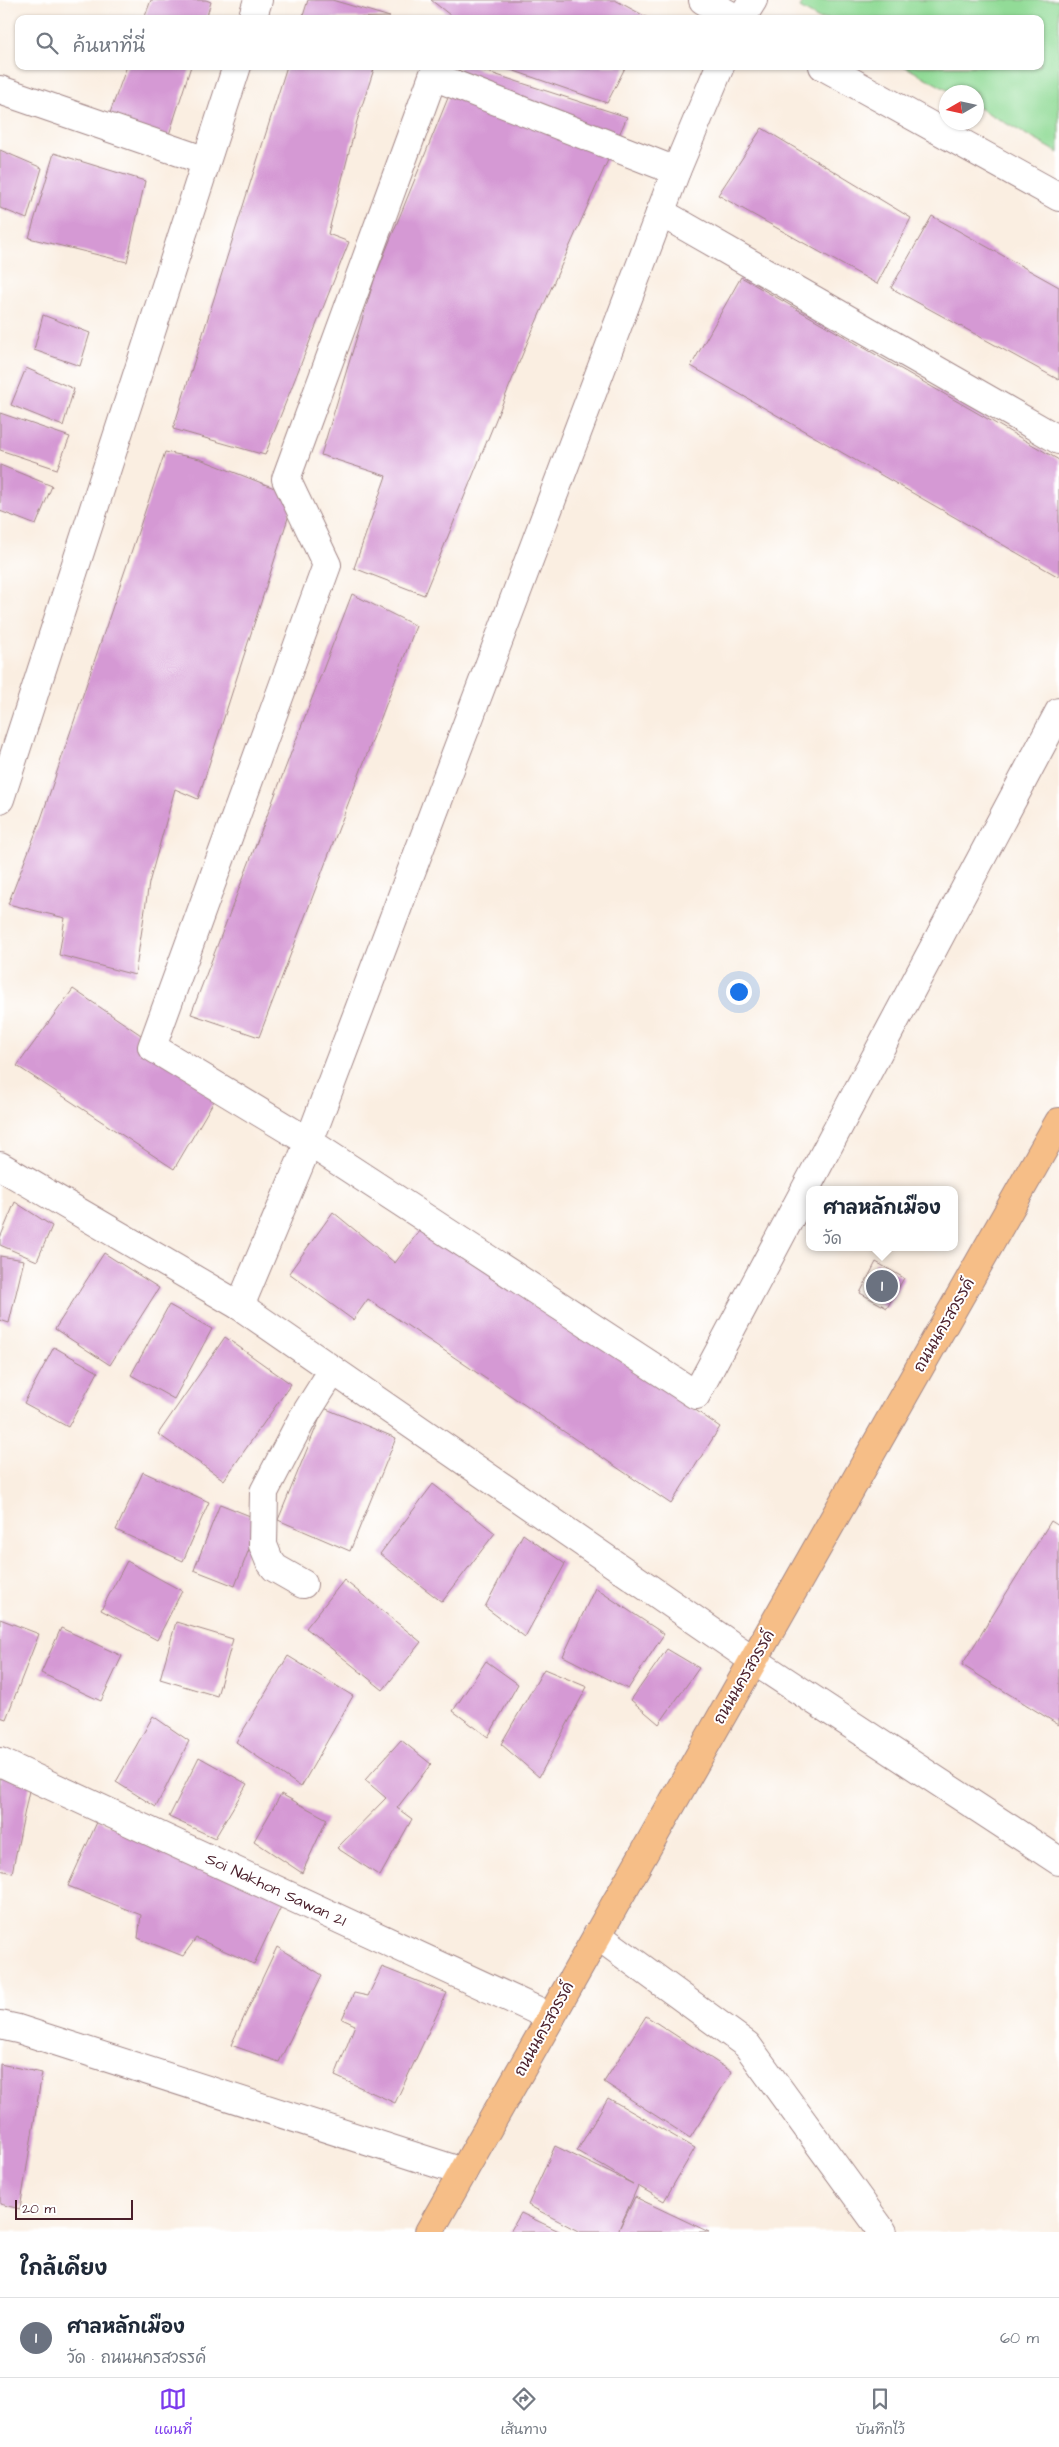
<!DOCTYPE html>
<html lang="th">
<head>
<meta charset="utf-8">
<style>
  :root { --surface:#fff; --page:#f6f6f7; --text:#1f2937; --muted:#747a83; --line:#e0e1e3; --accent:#7c3aed }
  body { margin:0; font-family:"Architects Daughter","Playpen Sans Thai",sans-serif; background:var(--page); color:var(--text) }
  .compass { position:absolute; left:939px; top:85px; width:45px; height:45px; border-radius:50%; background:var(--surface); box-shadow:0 1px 4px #0004; rotate:261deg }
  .scale { position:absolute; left:15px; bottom:12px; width:118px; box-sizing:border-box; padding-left:5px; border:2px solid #4a1f2b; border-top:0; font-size:14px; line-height:18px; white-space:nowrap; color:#4a1f2b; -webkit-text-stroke:4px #fff; paint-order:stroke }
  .you { position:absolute; left:738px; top:991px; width:18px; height:18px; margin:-12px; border:4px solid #fff; border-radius:50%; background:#1a73e8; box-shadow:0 0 0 8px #1a73e833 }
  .badge { display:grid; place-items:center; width:32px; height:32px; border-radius:50%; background:var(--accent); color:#fff; font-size:16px; font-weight:700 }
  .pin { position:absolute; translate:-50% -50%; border:2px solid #fff; box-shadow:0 1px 5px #0006 }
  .popup { position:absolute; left:806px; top:1186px; width:152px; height:65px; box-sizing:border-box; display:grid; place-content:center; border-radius:10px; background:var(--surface); filter:drop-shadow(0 1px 4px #0005); font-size:16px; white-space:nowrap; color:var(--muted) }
  .popup b { font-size:19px; color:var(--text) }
  .popup::after { content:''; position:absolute; left:50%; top:100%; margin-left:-10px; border:10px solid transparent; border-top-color:var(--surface) }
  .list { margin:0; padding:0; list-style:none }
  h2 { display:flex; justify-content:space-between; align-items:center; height:65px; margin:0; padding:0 20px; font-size:21px }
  h2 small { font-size:16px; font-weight:400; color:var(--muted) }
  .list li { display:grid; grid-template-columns:32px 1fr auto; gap:15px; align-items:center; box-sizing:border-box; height:80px; padding:0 20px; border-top:1px solid var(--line) }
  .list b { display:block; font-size:19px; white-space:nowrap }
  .list p { margin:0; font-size:16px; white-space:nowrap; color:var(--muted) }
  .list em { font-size:16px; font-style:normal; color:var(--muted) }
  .icon { flex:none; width:28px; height:28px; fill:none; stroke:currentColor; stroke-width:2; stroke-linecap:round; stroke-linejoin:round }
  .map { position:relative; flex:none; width:1059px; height:2232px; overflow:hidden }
  .search { position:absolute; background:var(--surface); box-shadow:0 1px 4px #0004; left:15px; right:15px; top:15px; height:55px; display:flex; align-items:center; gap:12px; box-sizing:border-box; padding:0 18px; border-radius:10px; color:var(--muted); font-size:19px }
  .sheet { height:145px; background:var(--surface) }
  nav { display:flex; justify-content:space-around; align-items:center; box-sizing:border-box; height:70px; border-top:1px solid var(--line); background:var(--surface); font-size:14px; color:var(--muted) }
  nav a { display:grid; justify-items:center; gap:2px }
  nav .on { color:var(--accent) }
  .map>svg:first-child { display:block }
</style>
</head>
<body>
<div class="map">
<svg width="1059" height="2232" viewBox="0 0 1059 2232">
  <rect width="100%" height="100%" fill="#fff"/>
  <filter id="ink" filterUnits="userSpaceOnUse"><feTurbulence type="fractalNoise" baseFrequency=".02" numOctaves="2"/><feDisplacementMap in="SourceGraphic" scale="10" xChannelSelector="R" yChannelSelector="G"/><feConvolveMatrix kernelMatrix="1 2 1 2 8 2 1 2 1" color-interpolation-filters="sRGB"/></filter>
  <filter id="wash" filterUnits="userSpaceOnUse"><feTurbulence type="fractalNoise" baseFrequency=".0096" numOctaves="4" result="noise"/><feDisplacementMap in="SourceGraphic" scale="20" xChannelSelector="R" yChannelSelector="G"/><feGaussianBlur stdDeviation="1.12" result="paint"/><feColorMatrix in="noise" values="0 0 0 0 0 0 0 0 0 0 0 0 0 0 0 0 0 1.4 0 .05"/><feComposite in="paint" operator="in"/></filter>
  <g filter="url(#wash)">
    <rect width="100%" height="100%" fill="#faeee1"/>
    <polygon fill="#92db97" stroke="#6e7d61" points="804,0 1059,0 1059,153 977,107 976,92 951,92 904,66 1040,66 1040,19 819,19 800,8"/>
    <g id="blocks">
      <g fill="#d599d4">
        <polygon points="151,0 206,0 211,2 206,19 144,19"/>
        <polygon points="308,0 332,0 390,17 302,19"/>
        <polygon points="431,0 615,0 650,19 455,19"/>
        <polygon points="127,66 191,66 167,141 107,121"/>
        <polygon points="287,66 375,66 357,121 328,234 349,242 265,455 173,429"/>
        <polygon points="461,66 469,66 627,117 530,336 424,595 354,568 386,476 321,455 375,277"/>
        <polygon points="500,66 626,66 607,103"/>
        <polygon points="762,128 911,218 877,284 718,195"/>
        <polygon points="0,150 42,168 27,219 0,208"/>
        <polygon points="54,153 145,181 127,262 29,238"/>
        <polygon points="932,216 1059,287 1059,380 891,288"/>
        <polygon points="741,277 1059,460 1059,577 691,366"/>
        <polygon points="43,315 90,333 80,366 34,350"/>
        <polygon points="26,368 74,389 63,426 11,405"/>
        <polygon points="0,413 70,437 57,469 0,450"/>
        <polygon points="165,452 200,459 295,496 198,799 175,789 149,883 135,975 59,955 65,918 8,904 41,819"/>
        <polygon points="0,465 52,486 36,525 0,511"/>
        <polygon points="352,594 416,626 259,1037 191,1014"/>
        <polygon points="73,989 221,1089 174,1169 17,1066"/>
        <polygon points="15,1202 52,1226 37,1261 0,1245 0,1238"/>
        <polygon points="333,1212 395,1263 425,1223 720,1427 671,1504 368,1299 353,1320 289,1273"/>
        <polygon points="104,1253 159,1288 110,1365 55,1329"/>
        <polygon points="0,1256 24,1260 9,1323 0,1320"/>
        <polygon points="876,1262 904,1278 887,1308 860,1293"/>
        <polygon points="169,1305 212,1329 174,1399 131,1375"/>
        <polygon points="225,1337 291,1384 224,1480 158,1434"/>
        <polygon points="54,1347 98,1372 68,1427 24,1403"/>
        <polygon points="324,1408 396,1438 350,1551 278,1520"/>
        <polygon points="143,1472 209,1502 183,1561 116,1530"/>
        <polygon points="433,1484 495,1533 442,1602 380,1554"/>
        <polygon points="220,1504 260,1520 235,1586 194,1570"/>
        <polygon points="1051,1521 1059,1526 1059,1725 962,1665"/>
        <polygon points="523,1534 565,1564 525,1637 485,1607"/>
        <polygon points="127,1561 182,1591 157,1640 101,1610"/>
        <polygon points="344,1580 421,1642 383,1690 306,1628"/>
        <polygon points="595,1588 664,1634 628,1689 563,1656"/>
        <polygon points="0,1619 39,1634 6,1719 0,1717"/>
        <polygon points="176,1622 233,1639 217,1696 160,1679"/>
        <polygon points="61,1628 122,1656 101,1701 41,1673"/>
        <polygon points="667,1649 699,1668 659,1724 631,1700"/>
        <polygon points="288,1656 353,1696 301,1787 236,1742"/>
        <polygon points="486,1661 518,1684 488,1737 453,1711"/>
        <polygon points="544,1669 587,1687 539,1777 501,1744"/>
        <polygon points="153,1716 189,1741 156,1807 116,1782"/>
        <polygon points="401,1740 431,1764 397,1808 412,1819 380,1876 337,1848 386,1798 365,1780"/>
        <polygon points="199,1757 247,1784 215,1838 169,1817"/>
        <polygon points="0,1768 32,1776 12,1873 0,1870"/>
        <polygon points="281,1794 327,1819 302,1873 254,1841"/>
        <polygon points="98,1820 287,1894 254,1964 196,1938 183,1956 138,1938 141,1915 68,1886"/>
        <polygon points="277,1947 322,1975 279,2062 231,2045"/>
        <polygon points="382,1967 447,1993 395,2103 335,2076 355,2025 342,2019 354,1993 368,1996"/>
        <polygon points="646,2016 732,2072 690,2138 604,2082"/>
        <polygon points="0,2064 42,2073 20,2209 0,2204"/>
        <polygon points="608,2098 695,2148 664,2201 638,2186 619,2229 635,2197 709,2232 580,2232 528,2205 555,2146 633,2184 577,2151"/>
        <polygon points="521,2213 561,2232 510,2232"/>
      </g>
    </g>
  </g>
  <g filter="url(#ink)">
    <use href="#blocks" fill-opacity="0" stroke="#a28686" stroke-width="1"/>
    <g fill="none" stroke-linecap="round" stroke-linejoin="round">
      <g stroke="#a28686" stroke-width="30">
        <g id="minor">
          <polyline points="703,0 737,19"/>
          <polyline points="252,19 258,0"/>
          <polyline points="741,19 753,0"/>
          <polyline points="823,66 1059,197"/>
          <polyline points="0,90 206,161"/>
          <polyline points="676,171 309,1142 696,1395 1059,712"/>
          <polyline points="660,212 1059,440"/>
          <polyline points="0,799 237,66"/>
          <polyline points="0,1166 240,1306 753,1660 1059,1861"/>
          <polyline points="240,1306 309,1142 152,1047 327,565 286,479 433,76 676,171 720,66"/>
          <polyline points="303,1584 275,1568 269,1560 263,1545 264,1492 301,1421 333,1370"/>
          <path id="s1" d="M0,1762L551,2017"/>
          <polyline points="597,1935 747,2045 883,2232"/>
          <polyline points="0,2025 18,2029 463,2172"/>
        </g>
      </g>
      <g stroke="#a28686" stroke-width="30">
        <polyline id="major" points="429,2232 1059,1122"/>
      </g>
      <use href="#minor" stroke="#fff" stroke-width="28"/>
      <use href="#major" stroke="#f6be87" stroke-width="28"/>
    </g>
  </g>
  <g text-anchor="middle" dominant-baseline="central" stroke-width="4" stroke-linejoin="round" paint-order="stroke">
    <g font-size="16" fill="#4a1f2b" stroke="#fff">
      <text transform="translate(944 1325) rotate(-60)">ถนนนครสวรรค์</text>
      <text transform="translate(744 1677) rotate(-60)">ถนนนครสวรรค์</text>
      <text stroke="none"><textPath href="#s1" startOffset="304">Soi Nakhon Sawan 21</textPath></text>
      <text transform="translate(544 2029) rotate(-61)">ถนนนครสวรรค์</text>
    </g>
  </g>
</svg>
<svg class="compass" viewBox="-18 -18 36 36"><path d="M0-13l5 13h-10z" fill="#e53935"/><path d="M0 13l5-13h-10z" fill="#747a83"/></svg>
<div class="scale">20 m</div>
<div class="you"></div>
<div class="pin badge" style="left:882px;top:1286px;background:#6b7280">1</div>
<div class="popup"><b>ศาลหลักเมือง</b>วัด</div>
<div class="search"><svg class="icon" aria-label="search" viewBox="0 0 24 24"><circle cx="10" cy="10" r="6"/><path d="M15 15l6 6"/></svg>ค้นหาที่นี่</div>
</div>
<section class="sheet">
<h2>ใกล้เคียง<small></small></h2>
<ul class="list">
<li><span class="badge" style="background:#6b7280">1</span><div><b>ศาลหลักเมือง</b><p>วัด · ถนนนครสวรรค์</p></div><em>60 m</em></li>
</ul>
</section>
<nav>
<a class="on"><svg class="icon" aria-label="map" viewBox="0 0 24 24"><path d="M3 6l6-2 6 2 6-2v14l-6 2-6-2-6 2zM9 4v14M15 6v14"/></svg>แผนที่</a>
<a><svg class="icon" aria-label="directions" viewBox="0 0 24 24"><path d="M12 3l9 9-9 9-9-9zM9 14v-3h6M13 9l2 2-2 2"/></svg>เส้นทาง</a>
<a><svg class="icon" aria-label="saved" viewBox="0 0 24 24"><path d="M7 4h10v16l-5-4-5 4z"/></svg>บันทึกไว้</a>
</nav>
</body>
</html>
